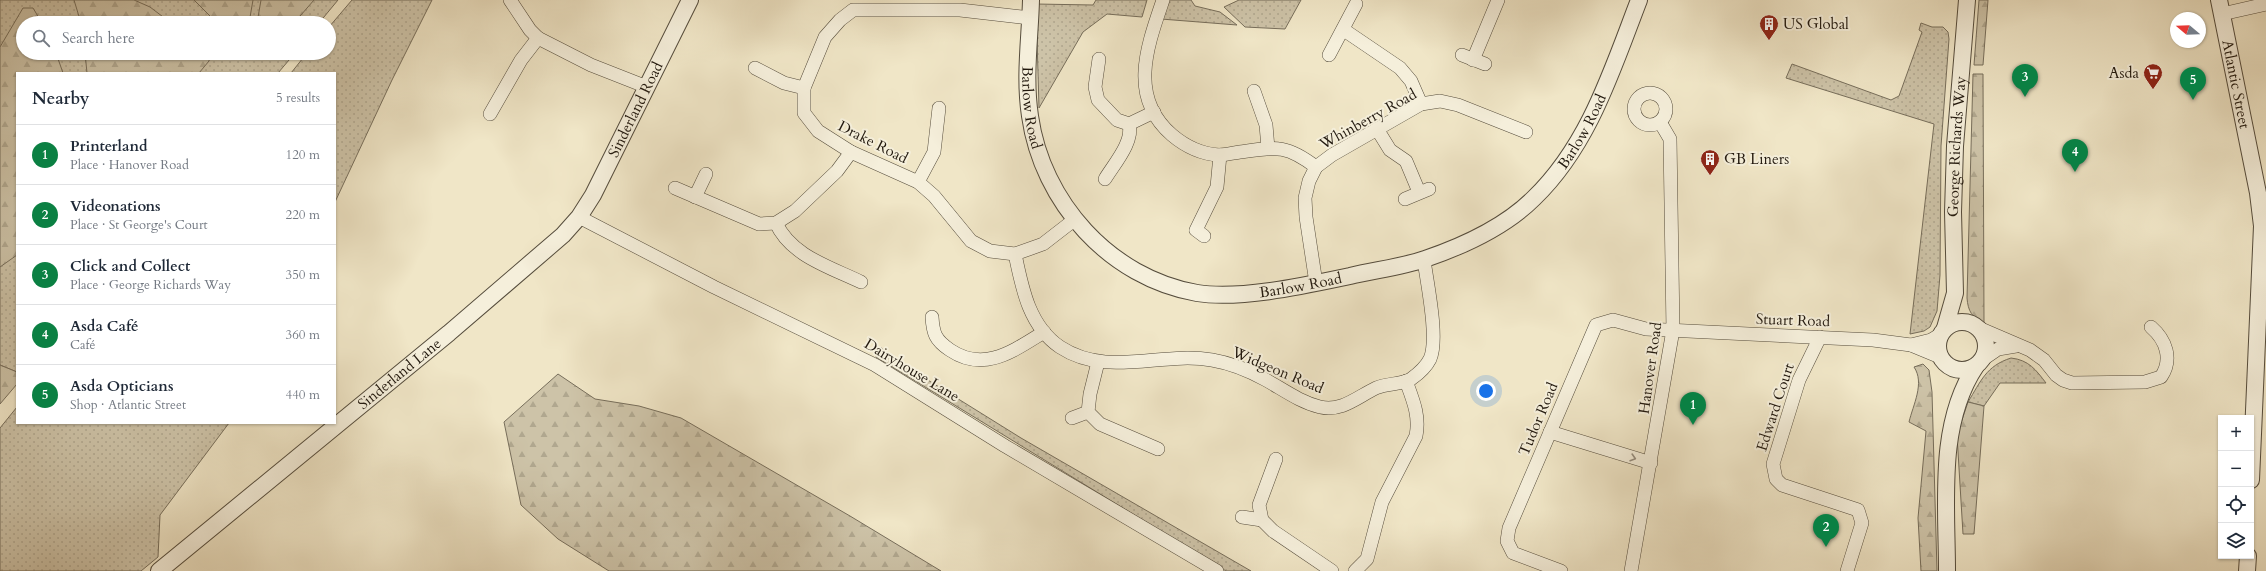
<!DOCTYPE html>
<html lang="en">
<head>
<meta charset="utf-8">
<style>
  :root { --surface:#fff; --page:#f2f2f3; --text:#1f2937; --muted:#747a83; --line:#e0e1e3; --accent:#0b8043 }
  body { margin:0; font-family:Cardo,serif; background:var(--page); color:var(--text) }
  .controls { position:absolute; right:12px; bottom:12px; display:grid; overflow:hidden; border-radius:0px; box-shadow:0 1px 3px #0004 }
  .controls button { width:36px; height:36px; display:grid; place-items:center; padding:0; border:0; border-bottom:1px solid var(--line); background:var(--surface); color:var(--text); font:20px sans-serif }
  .compass { position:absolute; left:2170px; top:12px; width:36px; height:36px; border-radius:50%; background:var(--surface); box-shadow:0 1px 3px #0004; rotate:289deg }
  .you { position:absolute; left:1486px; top:391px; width:14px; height:14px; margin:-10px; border:3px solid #fff; border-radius:50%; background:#1a73e8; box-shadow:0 0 0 6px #1a73e833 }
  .badge { display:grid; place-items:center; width:26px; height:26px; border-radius:50%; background:var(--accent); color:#fff; font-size:13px; font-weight:700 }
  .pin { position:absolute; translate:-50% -33px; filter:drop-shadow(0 1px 2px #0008) }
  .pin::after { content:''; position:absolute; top:21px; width:14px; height:12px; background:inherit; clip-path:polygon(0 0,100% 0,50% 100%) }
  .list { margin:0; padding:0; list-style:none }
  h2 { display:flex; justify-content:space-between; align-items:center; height:52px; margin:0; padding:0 16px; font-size:17px }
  h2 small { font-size:13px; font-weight:400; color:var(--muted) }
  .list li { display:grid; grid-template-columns:26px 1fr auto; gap:12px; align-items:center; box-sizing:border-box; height:60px; padding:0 16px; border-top:1px solid var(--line) }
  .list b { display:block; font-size:15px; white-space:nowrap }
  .list p { margin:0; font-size:13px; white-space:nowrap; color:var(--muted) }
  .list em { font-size:13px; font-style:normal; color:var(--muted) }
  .icon { flex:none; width:22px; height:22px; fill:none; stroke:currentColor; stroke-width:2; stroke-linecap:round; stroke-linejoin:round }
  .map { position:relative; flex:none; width:2266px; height:571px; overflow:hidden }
  .search { position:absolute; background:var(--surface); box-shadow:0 1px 3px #0004; left:16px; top:16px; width:320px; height:44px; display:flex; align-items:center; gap:10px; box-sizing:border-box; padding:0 14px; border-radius:22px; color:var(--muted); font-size:15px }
  .panel { position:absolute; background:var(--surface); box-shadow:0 1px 3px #0004; left:16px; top:72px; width:320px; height:352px; border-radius:0px }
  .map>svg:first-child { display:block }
</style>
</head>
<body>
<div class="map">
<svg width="2266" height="571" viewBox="0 0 2266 571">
  <defs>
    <pattern id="grass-dots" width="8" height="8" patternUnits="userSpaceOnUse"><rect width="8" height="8" fill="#cdc3a8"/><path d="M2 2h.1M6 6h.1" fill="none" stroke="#b0a78f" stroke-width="1.8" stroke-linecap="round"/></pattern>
    <pattern id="forest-firs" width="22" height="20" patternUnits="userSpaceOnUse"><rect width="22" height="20" fill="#cdc3a8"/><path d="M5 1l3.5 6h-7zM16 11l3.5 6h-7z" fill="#b0a78f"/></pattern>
  </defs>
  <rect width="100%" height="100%" fill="#f0e6c7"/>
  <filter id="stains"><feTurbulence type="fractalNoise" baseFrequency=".005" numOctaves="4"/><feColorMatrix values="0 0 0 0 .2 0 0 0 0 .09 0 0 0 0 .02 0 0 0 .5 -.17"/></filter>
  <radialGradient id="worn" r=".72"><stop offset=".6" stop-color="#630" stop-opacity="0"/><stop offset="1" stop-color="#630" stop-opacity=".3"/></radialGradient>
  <g fill="url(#grass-dots)" stroke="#776e5b">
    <polygon points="0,0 338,0 319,23 23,23 23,53 295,53 278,73 17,73 17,372 0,365"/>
    <polygon points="352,0 432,0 392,80 335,202 335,73 291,73 307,53 329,53 329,27"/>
    <polygon points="1096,0 1147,0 1142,17 1107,14 1083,32 1039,108 1036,4 1093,5"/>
    <polygon points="1167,0 1191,0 1195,6 1220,12 1237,25 1161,19"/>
    <polygon points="1239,0 1301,0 1285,29 1245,27 1224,7"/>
    <polygon points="1921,23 1932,27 1943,27 1948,32 1949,39 1941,146 1940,275 1937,311 1930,327 1924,331 1910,334 1934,124 1786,78 1792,64 1891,100 1899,96 1922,32 1919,30"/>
    <polygon points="881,347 886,354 1021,438 1251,571 1226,571 876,357"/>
    <path d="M2011,358C2029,360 2036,370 2046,383H2000L1984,406L1968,402C1981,381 1986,366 2011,358Z"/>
    <polygon points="17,407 17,423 229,423 160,515 158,557 141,571 0,571 0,428"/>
  </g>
  <g fill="url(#forest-firs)" stroke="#776e5b">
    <polygon points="74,0 134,0 150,7 171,23 81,23"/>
    <polygon points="194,0 253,0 249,23 217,23"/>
    <polygon points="261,0 314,0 294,23 257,23"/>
    <polygon points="1979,0 1988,0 1983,65 1974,65"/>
    <polygon points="23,8 33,8 42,23 23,23 23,53 56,53 63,73 17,73 17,255 0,267 0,47"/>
    <polygon points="85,53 210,53 209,61 199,73 87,73"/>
    <path d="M1973,74H1983L1984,323C1972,318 1968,311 1967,298Z"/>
    <path d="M1923,364L1929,370L1932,392L1937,571H1921L1918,518L1926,431L1909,422C1913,405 1925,383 1914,367Z"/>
    <polygon points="0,365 17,372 17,384 0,404"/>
    <polygon points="558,374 595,399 639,406 681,418 850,516 941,571 609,571 558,539 521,505 504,422"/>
    <polygon points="1968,402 1984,406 1974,534 1963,534 1957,435"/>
  </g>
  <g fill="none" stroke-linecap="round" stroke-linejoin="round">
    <g stroke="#554c3c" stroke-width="14">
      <g id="minor">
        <polyline points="510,0 530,30 538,38 591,65 647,87"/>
        <path d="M1163,0C1147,47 1128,97 1172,135C1185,146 1201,154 1219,155C1226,155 1233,153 1240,152C1276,147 1286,144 1316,167"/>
        <polyline points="2222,14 2266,4"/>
        <polyline points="1030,18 960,10 853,10 840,20 825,37 804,88 804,113 818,131 851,152 918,182 934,196 971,241 990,251 1015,254 1043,244 1074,220"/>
        <polyline points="1344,30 1400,68 1411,81 1421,104"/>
        <polyline points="1329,55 1356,4"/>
        <polyline points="1462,55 1485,64"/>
        <polyline points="1099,59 1095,87 1098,100 1117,120 1129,124 1154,112"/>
        <polyline points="1473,60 1498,0"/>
        <polyline points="755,68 784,83 804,88"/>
        <polyline points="1254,91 1266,125 1268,148"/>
        <circle cx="1650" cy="109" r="16"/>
        <polyline points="490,114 521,60 538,38"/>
        <polyline points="1377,129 1390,150 1406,161 1419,192"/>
        <path d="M1105,179C1114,164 1134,142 1129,124"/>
        <polyline points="918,182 934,152 939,108"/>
        <polyline points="675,188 759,224 776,223 795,211 837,171 851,152"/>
        <polyline points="695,197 706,174"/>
        <polyline points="1405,199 1429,189"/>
        <polyline points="579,217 714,287 875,365 1005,446 1217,571"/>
        <path d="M776,223C791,256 830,267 861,282"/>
        <polyline points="1204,236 1196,230 1217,187 1220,155"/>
        <path d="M1015,254C1022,288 1029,326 1060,347C1107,378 1161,351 1212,360C1230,363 1250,371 1266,380C1284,390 1300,402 1320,407C1342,412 1357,397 1376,388C1387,383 1401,385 1411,379C1418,374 1426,367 1430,359C1439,339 1427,283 1424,260"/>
        <polyline points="1316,283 1306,217 1305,198 1309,181 1316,167 1332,155 1421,104 1440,101 1458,105 1526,132"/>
        <path d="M932,317C933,333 935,340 950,350C984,373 1013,351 1044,332"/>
        <path d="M1981,329L2030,350L2044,360L2056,375L2063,380L2072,383L2145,382L2161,377C2173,359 2166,340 2151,327"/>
        <polyline points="1820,337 1799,380 1773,464 1776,479 1782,485 1858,510 1862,523 1847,571"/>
        <polyline points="1911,345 1931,340 1941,334"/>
        <polyline points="1982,360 1998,349 2016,346"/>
        <polyline points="1098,362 1090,394 1088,412 1100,424 1158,449"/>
        <polyline points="1072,418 1088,412"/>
        <polyline points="1550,432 1651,463"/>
        <polyline points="1276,459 1259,505 1262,520 1273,531 1332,571"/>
        <polyline points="1242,517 1262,520"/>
        <path d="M1355,571L1367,559L1382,502L1416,436C1420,416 1413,400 1406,381"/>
        <polyline points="1561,571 1513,553 1507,541 1509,528 1596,325 1613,320 1646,329 1873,340 1911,345 1940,357"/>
        <polyline points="1631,571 1673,330 1670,139 1660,122"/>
      </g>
    </g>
    <g stroke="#554c3c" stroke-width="18">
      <g id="tertiary">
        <path id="s1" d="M1031,0C1030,38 1024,77 1030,116C1042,202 1110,278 1197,293C1241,300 1307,285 1350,276C1375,270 1402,267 1425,259C1463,246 1505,227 1534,198C1589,145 1612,70 1639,0"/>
        <path id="s2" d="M2219,0L2258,193L2262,226L2251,480"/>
        <circle cx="1962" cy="346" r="24"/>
        <path id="s3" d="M1945,328L1955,293L1953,212L1955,146L1967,0"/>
        <path id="s4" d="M159,571L449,333L563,235L579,217L593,195L690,0"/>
        <path d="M1947,571C1947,504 1937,424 1976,366"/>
        <polyline points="2247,571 2248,556"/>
      </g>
    </g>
    <use href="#minor" stroke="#f5efdb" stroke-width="13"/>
    <use href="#tertiary" stroke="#f5efdb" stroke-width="16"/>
  </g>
  <defs><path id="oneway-chevron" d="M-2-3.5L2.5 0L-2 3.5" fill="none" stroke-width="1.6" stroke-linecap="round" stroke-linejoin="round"/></defs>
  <use stroke="#968e7f" href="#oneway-chevron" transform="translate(1633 458) rotate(17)"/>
  <defs>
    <g id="building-pin" transform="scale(1)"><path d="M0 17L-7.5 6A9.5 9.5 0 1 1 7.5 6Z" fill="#8f2418" stroke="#f5efdb"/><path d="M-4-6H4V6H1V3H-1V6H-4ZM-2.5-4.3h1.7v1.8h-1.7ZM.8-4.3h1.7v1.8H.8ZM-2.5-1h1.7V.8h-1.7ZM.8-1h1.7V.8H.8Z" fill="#fff"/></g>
    <g id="supermarket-pin" transform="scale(1)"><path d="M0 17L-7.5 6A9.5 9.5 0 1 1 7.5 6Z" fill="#8f2418" stroke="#f5efdb"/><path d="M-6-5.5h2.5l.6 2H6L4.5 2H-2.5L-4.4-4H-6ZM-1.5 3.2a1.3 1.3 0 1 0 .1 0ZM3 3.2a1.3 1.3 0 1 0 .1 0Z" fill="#fff"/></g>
  </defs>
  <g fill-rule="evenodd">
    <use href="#building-pin" x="1769" y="24"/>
    <use href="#supermarket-pin" x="2153" y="73"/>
    <use href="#building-pin" x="1710" y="159"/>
  </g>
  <g text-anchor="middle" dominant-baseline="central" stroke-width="4" stroke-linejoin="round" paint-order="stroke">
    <g font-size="15" fill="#21180e" stroke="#f5efdb" text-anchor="start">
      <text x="1783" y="24">US Global</text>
      <text x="2139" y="73" text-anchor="end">Asda</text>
      <text x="1724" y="159">GB Liners</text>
    </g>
    <g font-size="15" fill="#21180e" stroke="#f5efdb">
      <text stroke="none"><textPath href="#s2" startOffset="86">Atlantic Street</textPath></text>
      <text stroke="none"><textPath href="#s1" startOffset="108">Barlow Road</textPath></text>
      <text stroke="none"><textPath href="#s4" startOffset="671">Sinderland Road</textPath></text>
      <text transform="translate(1368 119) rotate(-29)">Whinberry Road</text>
      <text stroke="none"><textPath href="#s1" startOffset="816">Barlow Road</textPath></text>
      <text transform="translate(873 142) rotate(27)">Drake Road</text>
      <text stroke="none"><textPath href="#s3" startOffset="183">George Richards Way</textPath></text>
      <text stroke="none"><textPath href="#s1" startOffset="480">Barlow Road</textPath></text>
      <text transform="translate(1793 320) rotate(2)">Stuart Road</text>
      <text transform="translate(1650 368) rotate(-82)">Hanover Road</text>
      <text transform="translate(912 370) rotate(31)">Dairyhouse Lane</text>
      <text transform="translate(1278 370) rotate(23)">Widgeon Road</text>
      <text stroke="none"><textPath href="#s4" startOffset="311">Sinderland Lane</textPath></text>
      <text transform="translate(1775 407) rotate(-72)">Edward Court</text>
      <text transform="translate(1538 419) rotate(-67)">Tudor Road</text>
    </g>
  </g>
  <rect width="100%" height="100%" filter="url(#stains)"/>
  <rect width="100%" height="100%" fill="url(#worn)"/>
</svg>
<div class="controls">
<button>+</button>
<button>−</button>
<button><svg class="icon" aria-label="locate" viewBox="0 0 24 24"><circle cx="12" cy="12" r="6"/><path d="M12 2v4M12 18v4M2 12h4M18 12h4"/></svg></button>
<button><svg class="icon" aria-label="layers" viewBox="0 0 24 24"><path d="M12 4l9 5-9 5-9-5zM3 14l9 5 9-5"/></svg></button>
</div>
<svg class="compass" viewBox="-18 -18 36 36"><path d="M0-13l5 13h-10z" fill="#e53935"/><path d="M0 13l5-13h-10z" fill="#747a83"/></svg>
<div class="you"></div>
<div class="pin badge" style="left:1693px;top:425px">1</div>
<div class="pin badge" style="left:1826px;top:547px">2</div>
<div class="pin badge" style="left:2025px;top:97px">3</div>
<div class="pin badge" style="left:2075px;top:172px">4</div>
<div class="pin badge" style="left:2193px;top:100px">5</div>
<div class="search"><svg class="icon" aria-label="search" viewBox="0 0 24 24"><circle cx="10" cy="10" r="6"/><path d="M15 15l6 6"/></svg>Search here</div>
<section class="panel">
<h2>Nearby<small>5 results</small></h2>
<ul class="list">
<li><span class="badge">1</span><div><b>Printerland</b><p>Place · Hanover Road</p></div><em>120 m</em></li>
<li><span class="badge">2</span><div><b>Videonations</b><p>Place · St George's Court</p></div><em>220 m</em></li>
<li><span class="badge">3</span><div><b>Click and Collect</b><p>Place · George Richards Way</p></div><em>350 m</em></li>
<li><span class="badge">4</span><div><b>Asda Café</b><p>Café</p></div><em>360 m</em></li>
<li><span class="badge">5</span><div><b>Asda Opticians</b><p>Shop · Atlantic Street</p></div><em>440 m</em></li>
</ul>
</section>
</div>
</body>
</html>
